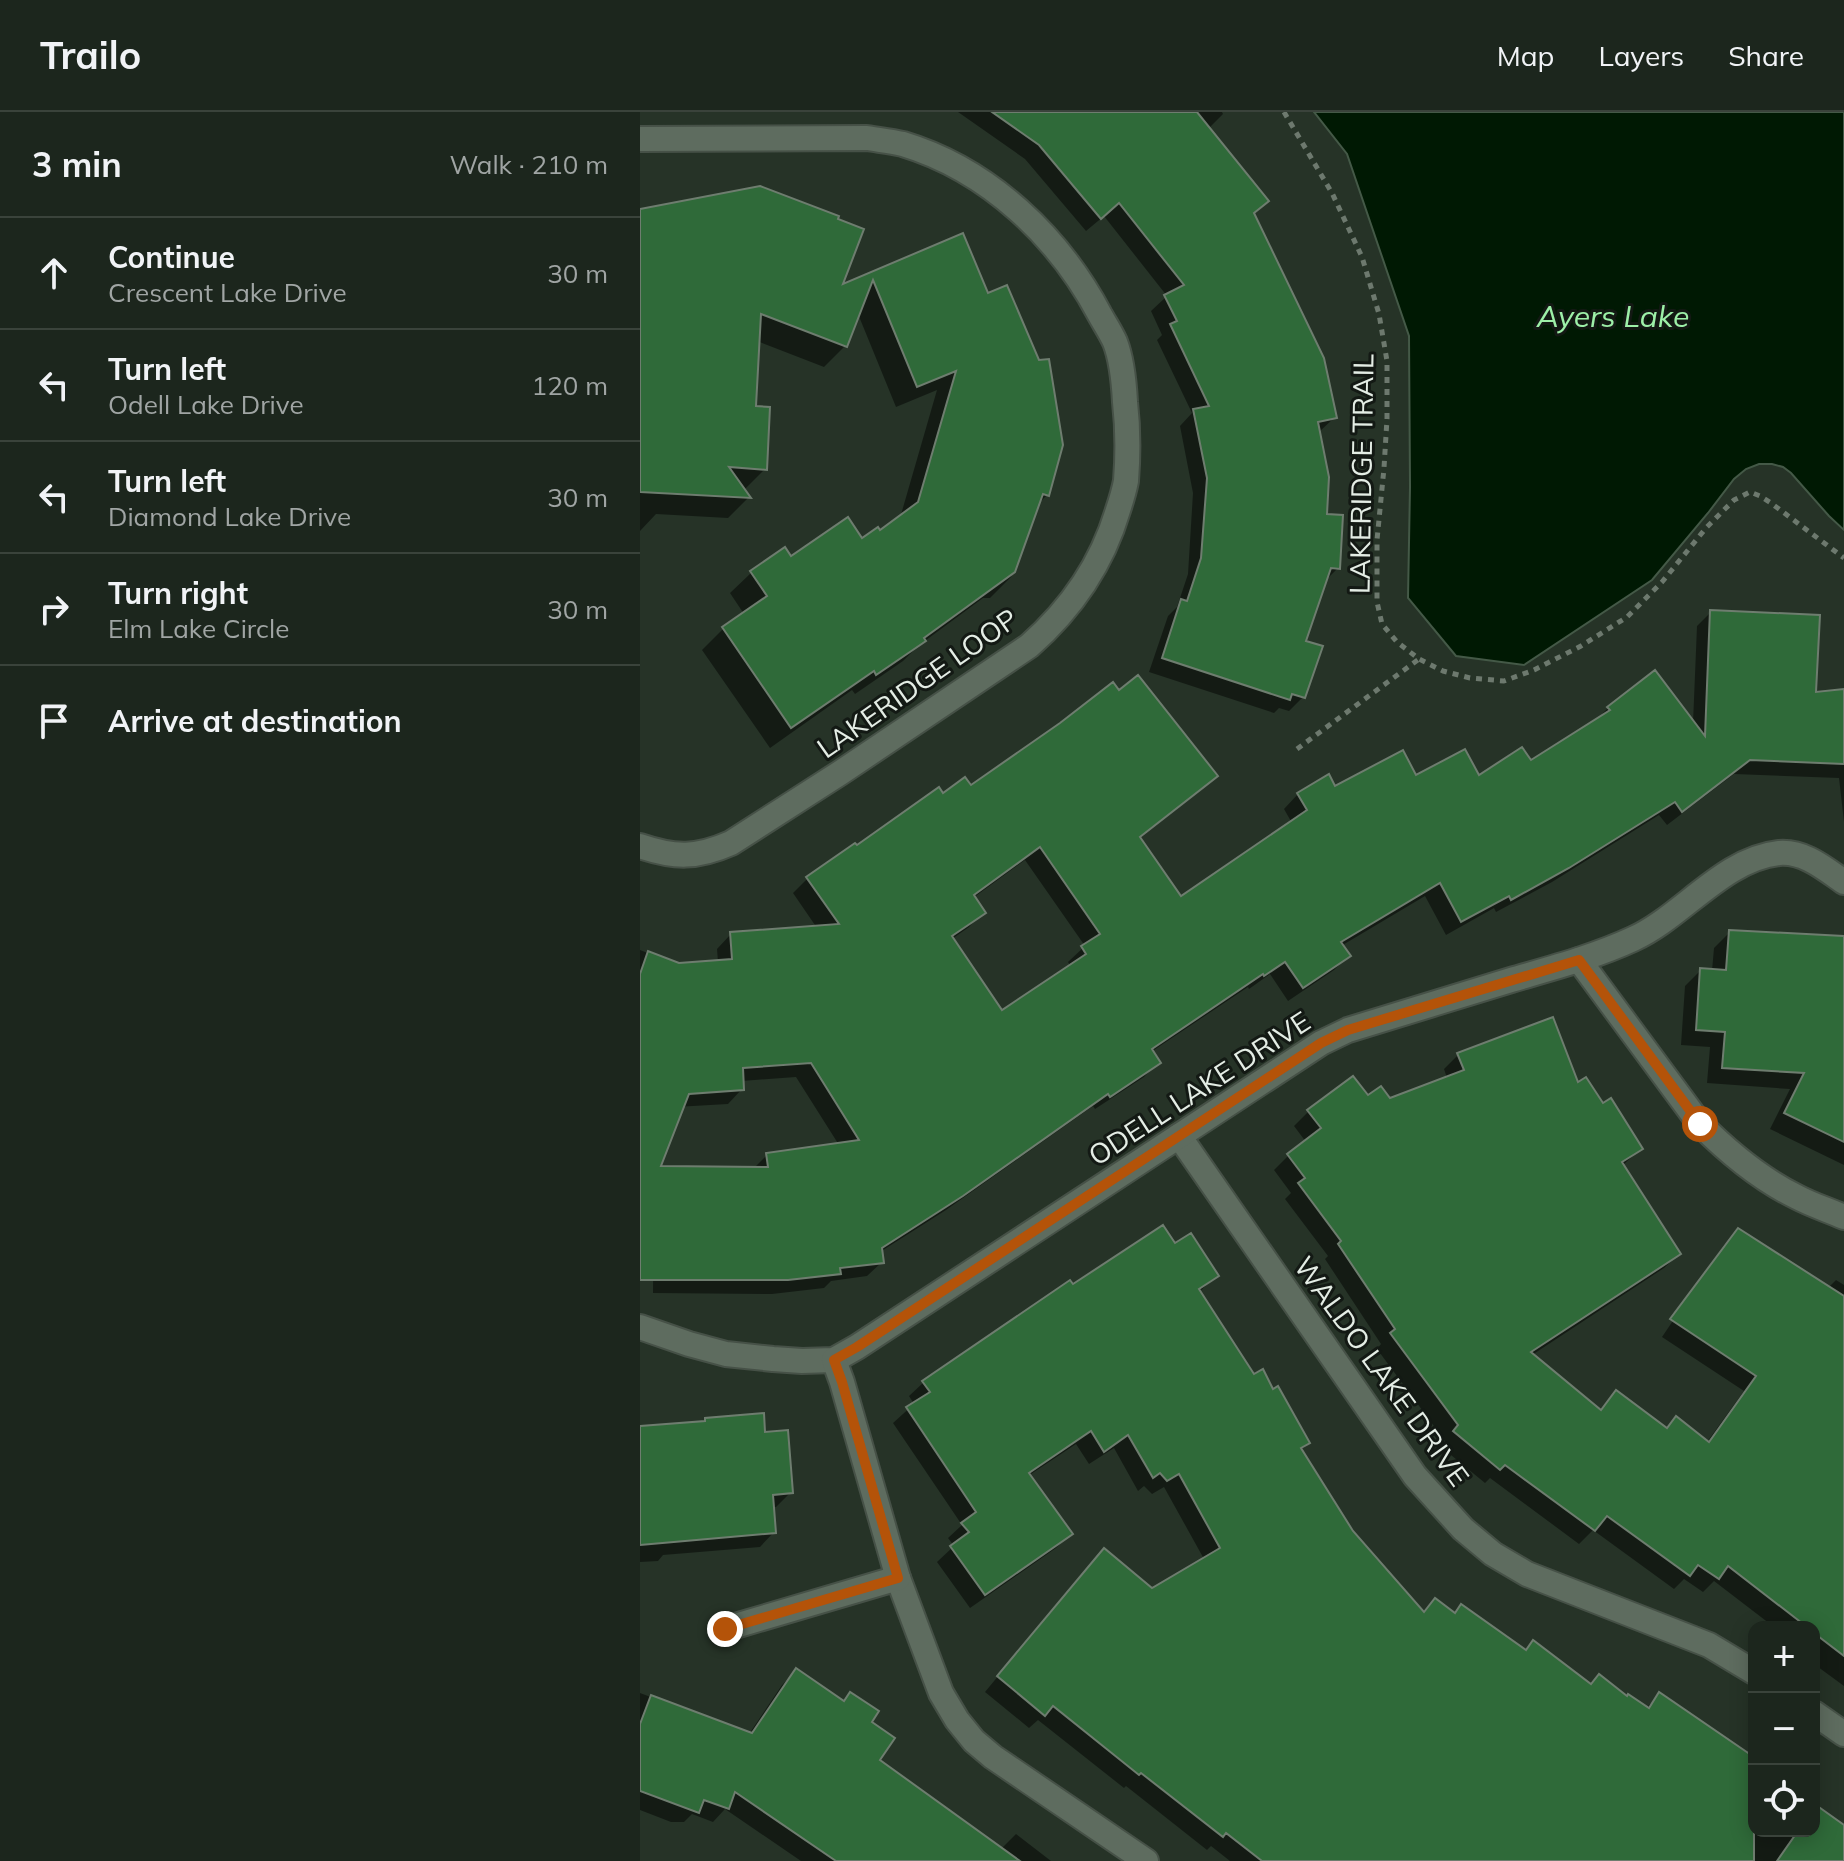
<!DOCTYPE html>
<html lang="en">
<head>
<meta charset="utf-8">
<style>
  :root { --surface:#1c261d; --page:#252e26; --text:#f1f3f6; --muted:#a0a5a4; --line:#3a433b }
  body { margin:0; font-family:Mulish,sans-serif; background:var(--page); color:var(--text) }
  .controls { position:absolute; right:24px; bottom:24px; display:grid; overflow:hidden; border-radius:16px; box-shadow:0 4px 20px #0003 }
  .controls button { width:72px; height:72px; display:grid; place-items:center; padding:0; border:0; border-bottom:2px solid var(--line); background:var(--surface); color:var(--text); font:40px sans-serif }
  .stop { position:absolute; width:24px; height:24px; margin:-18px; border:6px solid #b45309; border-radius:50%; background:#fff }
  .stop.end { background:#b45309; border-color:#fff; box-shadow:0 2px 8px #0008 }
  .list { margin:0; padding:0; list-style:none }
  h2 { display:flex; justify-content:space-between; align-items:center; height:104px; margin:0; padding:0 32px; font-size:34px }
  h2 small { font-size:26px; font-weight:400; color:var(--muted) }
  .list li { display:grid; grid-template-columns:52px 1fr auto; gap:24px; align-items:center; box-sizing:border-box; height:112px; padding:0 32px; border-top:2px solid var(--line) }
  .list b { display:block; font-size:30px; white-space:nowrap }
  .list p { margin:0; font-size:26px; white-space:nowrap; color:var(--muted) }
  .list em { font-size:26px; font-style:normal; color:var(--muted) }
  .icon { flex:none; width:44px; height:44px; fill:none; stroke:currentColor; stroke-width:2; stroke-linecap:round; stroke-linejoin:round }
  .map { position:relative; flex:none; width:1204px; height:1749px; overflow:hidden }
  header { display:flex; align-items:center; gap:48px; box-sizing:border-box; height:112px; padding:0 40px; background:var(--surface); border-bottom:2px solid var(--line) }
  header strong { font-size:38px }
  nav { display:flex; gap:44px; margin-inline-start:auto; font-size:28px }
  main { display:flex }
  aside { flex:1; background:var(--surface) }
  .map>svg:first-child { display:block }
</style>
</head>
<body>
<header>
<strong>Trailo</strong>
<nav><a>Map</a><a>Layers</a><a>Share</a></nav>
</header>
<main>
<aside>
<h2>3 min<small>Walk · 210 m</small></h2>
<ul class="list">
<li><svg class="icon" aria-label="ahead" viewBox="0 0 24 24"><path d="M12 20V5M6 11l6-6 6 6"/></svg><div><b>Continue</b><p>Crescent Lake Drive</p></div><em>30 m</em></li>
<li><svg class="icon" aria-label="left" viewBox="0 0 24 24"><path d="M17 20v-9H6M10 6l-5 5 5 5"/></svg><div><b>Turn left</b><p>Odell Lake Drive</p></div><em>120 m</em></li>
<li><svg class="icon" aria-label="left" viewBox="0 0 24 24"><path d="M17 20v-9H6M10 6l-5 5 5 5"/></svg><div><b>Turn left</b><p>Diamond Lake Drive</p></div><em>30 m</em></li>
<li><svg class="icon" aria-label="right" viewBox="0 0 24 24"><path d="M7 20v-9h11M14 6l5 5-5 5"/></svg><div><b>Turn right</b><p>Elm Lake Circle</p></div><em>30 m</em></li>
<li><svg class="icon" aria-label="arrive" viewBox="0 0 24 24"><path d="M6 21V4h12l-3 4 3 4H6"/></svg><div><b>Arrive at destination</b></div></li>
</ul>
</aside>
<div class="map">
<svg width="1204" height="1749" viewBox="0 0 1204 1749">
  <rect width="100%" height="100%" fill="#263327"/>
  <polygon fill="#001903" stroke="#445947" stroke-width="2" points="674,0 1204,0 1204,418 1189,404 1151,361 1143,355 1132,352 1119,352 1106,357 1094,367 1068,401 1012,468 884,553 816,544 768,486 770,375 769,224 707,42"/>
  <g fill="#0007" fill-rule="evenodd">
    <polygon points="318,0 582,0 583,2 568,17 626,89 612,103 694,306 678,321 684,404 698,456 684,470 663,530 663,585 649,599 639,596 634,601 509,560 528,504 537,495 548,462 553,381 540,314 552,301 517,228 522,223 511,199 527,184 464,104 446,119 385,47"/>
    <polygon points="0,99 199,176 322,123 407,383 397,393 371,465 350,486 343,486 278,534 263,549 215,582 212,578 130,636 62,538 83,517 104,502 90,481 111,461 144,438 151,447 222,429 240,421 260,406 297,278 256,295 218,202 205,234 184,255 117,229 114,296 125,357 103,379 108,386 88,406 16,402 0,419"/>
    <path d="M1071,500L1174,583L1204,579V710L1199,666L1094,662L1027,713L1019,703L912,770L856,800L854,796L806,823L785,784L701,834L708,844L694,858L648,889L630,862L609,877L608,875L511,940L518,950L504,965L455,997L453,994L306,1098L240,1140L242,1150L227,1164L191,1169L184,1176L132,1182L13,1181L14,1071L113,1057L127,1043L199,1033L156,965L102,969V977L88,992L18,996L0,1043V838L39,853L78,850L77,837L91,822L177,816L153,781L167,767L303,684L331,676L576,664L561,678L499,727L540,787L652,711L644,697L658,682L775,665L839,666L890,650L954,610L968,596L1053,611L1057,514ZM385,748L445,834L428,850L431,855L362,901L312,827L329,815L343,800L333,786Z"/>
    <polygon points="1090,820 1204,962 1204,1053 1130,1017 1150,977 1067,971 1070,935 1041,933 1045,874 1061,858 1072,859 1074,836"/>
    <polygon points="818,943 936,973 962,994 1000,1037 982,1054 1039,1142 1024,1156 892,1243 959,1299 976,1281 1025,1317 1036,1307 1067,1330 1104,1279 1022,1225 1084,1133 1099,1119 1188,1176 1196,1168 1204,1173 1204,1574 1174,1552 1174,1515 1134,1515 1074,1469 1063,1480 1044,1467 1034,1477 953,1418 939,1432 850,1366 845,1371 800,1334 805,1329 737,1237 741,1232 685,1147 688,1144 645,1087 651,1081 634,1058 648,1044 666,1030 654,1014 668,1000 728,986 749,989 807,966 804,957"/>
    <polygon points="534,1134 576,1164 559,1180 614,1264 667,1331 660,1338 711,1420 782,1501 795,1488 814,1502 821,1495 885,1540 950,1573 987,1586 1006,1596 1020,1583 1110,1645 1114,1640 1114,1719 1174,1719 1174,1695 1204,1715 1204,1749 590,1749 571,1734 567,1738 486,1674 484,1676 398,1608 389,1616 345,1580 450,1453 512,1478 564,1447 524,1375 512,1382 504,1374 498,1379 474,1336 449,1352 436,1332 388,1364 430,1422 416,1436 330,1496 297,1450 314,1434 308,1426 322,1413 253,1311 274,1292 269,1284 284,1270 432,1175"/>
    <polygon points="66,1308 123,1322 151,1380 136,1395 132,1395 134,1420 120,1435 23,1443 18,1449 0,1450 0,1316 62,1312"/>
    <polygon points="156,1559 202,1590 210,1582 229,1611 237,1648 361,1737 376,1722 411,1749 161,1749 85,1697 73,1710 52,1702 44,1710 31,1710 0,1698 0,1581 109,1622 142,1573"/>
  </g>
  <g fill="#2f6a39" stroke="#6e7d6f" stroke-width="2" fill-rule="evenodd">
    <polygon points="352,0 557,0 629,89 614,101 684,246 697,306 678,310 689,365 687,402 703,403 700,457 691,456 666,529 683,534 665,586 652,582 650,588 522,546 541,487 547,489 561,446 567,366 553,297 569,294 530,212 537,209 524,183 544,173 479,91 461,107 399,33"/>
    <polygon points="120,74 199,104 198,107 224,117 203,172 323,121 348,181 367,173 399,248 409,247 423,333 409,384 403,382 375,460 284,526 286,529 236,563 234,559 151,616 82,515 127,484 110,459 145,435 151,444 208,405 222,426 238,415 240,418 278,390 316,259 277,275 233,168 207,235 121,202 116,294 130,295 127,358 89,355 111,386 0,380 0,97"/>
    <path d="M1070,498L1180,503L1176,580L1204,577V652L1110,648L1042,700L1035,690L929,756L871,788L869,784L821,810L800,771L701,830L711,844L663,876L645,850L624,864L623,862L512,937L521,951L470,985L468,982L323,1084L242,1136L244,1151L200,1156L201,1162L148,1168H0V862L8,839L39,851L92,847L90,820L199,812L166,765L215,731L217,733L299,675L303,681L325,665L331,673L420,611L473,570L479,578L498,563L578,664L500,725L541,784L667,698L657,681L689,662L695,674L763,638L776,663L825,637L839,663L882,635L891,648L970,598L967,595L1015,558L1065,624ZM400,735L460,822L441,834L446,842L362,898L312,824L346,801L334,783ZM171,951L219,1028L126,1041L128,1055L21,1054L49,982L104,978L103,956Z"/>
    <polygon points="1089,818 1204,824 1204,1030 1144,1001 1164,961 1082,956 1085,920 1056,918 1060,856 1086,858"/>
    <polygon points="913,905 938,970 946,965 963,991 971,986 1003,1037 982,1050 1041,1142 891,1240 961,1298 976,1278 1027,1316 1036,1304 1069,1330 1116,1264 1030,1207 1098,1116 1204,1184 1204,1544 1174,1521 1174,1515 1167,1515 1088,1454 1079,1467 1058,1453 1050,1464 967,1404 955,1419 865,1353 860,1358 813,1319 818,1313 750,1221 755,1217 698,1132 701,1129 658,1071 665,1066 647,1042 681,1016 667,998 713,964 728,983 741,974 750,986 824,958 817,941"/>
    <polygon points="523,1113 535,1131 551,1121 579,1164 559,1177 614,1262 623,1257 633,1277 638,1274 670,1331 661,1336 713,1419 784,1500 795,1486 815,1501 821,1492 886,1538 893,1528 951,1572 959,1562 987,1584 988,1582 1009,1596 1019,1580 1114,1645 1114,1749 622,1749 586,1721 583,1725 501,1661 499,1663 413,1594 405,1604 357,1564 464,1436 512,1476 580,1436 539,1362 527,1369 520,1361 513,1366 488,1323 464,1340 451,1319 389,1361 433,1422 345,1483 310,1434 329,1420 321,1411 336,1400 266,1295 290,1280 282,1269 430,1168 433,1172"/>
    <polygon points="124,1301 125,1320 148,1318 153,1381 133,1383 136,1421 0,1433 0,1314 65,1309 65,1306"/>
    <polygon points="156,1556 204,1589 210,1580 239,1599 232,1610 255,1626 240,1648 380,1749 196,1749 95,1680 89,1697 64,1688 59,1701 0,1679 0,1612 11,1583 112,1621"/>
    <polygon points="1176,1693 1204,1713 1204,1749 1137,1749 1158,1719 1174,1719 1174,1696"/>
  </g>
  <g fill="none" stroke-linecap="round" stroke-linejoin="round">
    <g stroke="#465147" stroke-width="28">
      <g id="street">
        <path d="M0,27L227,26C239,28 251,29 263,32C349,58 419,125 460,203C465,212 471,221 475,230C482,248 484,271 485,290C488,316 488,343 486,369C484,379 481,389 478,398C462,452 431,497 389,534L200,661L91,731C57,746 35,746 0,734"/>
        <path d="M939,848L1060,1012C1089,1041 1120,1067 1157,1085C1172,1093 1188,1098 1204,1105"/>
        <polyline points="539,1024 775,1364 823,1417 853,1442 887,1462 1069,1533 1114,1560"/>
        <path d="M0,1215L49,1232L86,1242L133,1247L162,1249L194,1248L217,1235L681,931L708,918C762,901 817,885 871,868C912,856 954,845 993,827C1042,805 1083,747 1139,741C1164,739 1184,756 1204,770"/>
        <polyline points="194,1248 202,1270 258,1466 301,1581 317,1608 334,1629 353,1645 506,1749"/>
        <polyline points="85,1517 258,1466"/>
        <polyline points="1174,1601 1204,1622"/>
      </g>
    </g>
    <g stroke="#6d796e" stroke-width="5" stroke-dasharray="6 6" stroke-linecap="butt">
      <polyline points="644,0 692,81 722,145 739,202 747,249 747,307 744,356 737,428 737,490 742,512 757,530 779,547 803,559 830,566 864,569 894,558 941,534 987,505 1022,470 1066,416 1094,388 1110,380 1120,384 1131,391 1204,446"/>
      <polyline points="657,637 779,547"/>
    </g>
    <use href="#street" stroke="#5e6c5f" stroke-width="24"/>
  </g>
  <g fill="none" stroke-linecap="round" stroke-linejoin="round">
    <polyline stroke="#b45309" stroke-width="10" points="85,1517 258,1466 202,1270 194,1248 217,1235 681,931 708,918 939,848 1060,1012"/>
  </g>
  <g text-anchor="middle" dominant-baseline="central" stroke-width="6" stroke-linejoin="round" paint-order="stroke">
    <g font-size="28" fill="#e4ede5" stroke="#131914">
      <text transform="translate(721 362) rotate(-89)">LAKERIDGE TRAIL</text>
      <text transform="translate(277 571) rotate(-35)">LAKERIDGE LOOP</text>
      <text transform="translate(559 976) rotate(-33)">ODELL LAKE DRIVE</text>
      <text transform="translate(742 1259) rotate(54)">WALDO LAKE DRIVE</text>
    </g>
    <g font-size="30" font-style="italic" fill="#9df0a8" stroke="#131914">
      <text x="973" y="204">Ayers Lake</text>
    </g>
  </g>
</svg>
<div class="controls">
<button>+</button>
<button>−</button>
<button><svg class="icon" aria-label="locate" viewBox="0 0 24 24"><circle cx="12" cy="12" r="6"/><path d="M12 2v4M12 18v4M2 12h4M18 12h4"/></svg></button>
</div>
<div class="stop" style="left:1060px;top:1012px"></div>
<div class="stop end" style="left:85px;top:1517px"></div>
</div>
</main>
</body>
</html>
